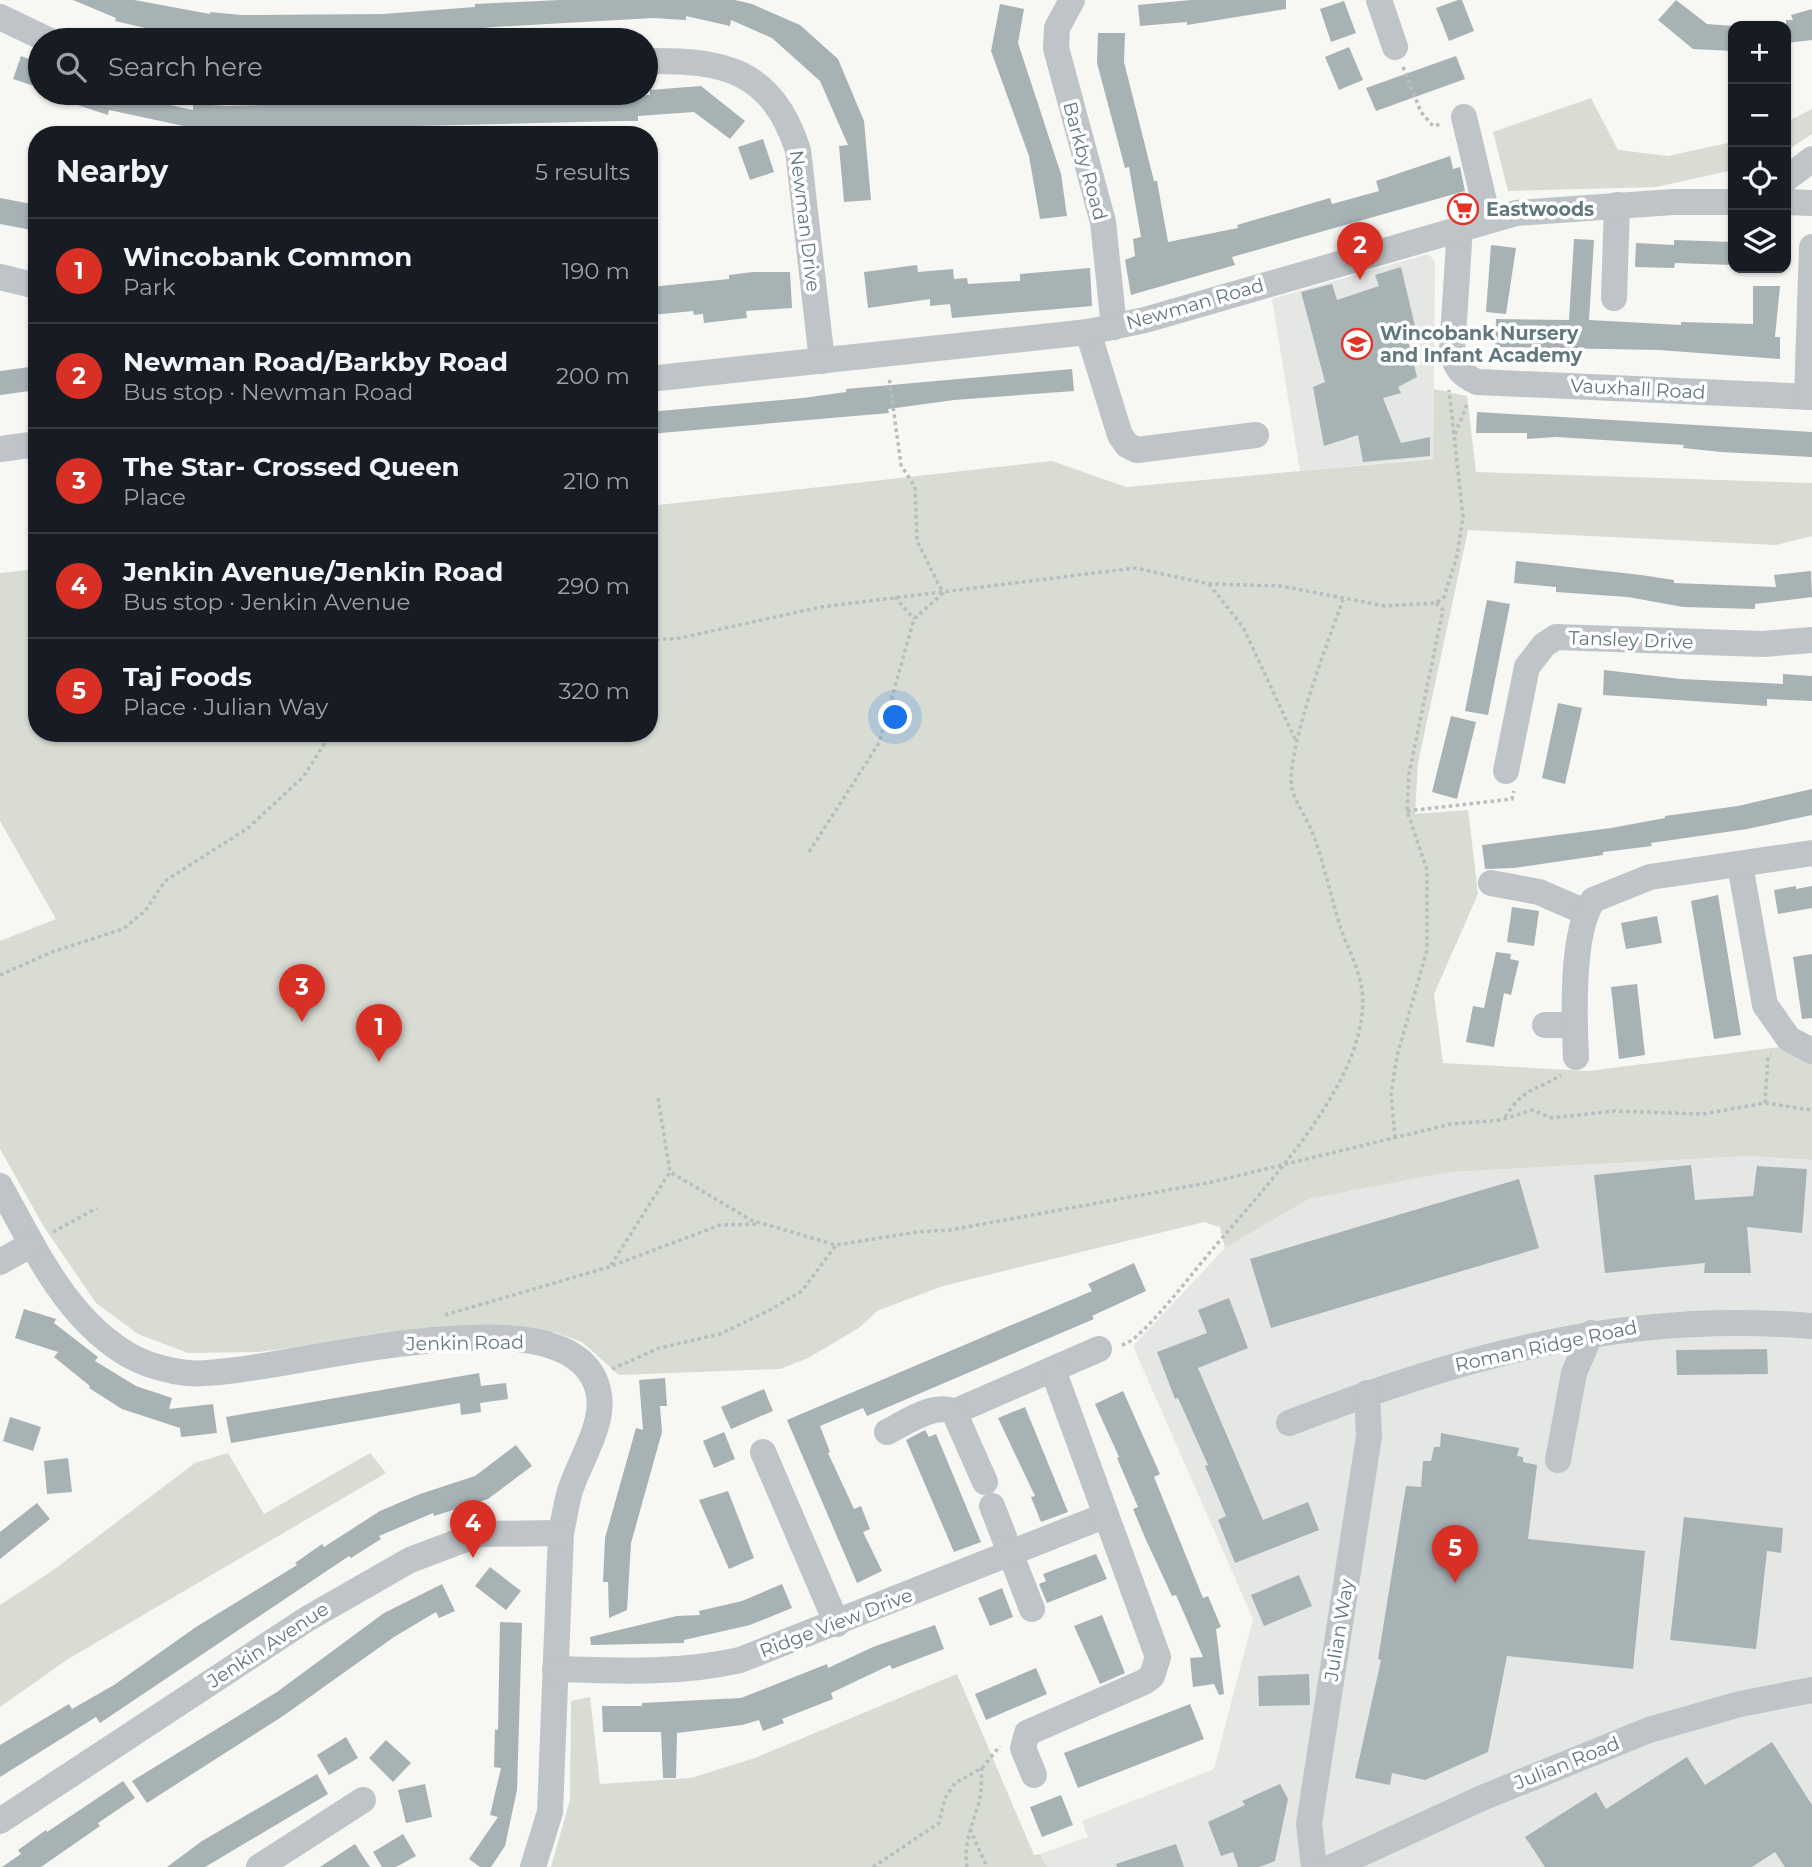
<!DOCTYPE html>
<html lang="en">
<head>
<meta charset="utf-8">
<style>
  :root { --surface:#171b24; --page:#242831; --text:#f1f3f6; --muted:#9ea1a6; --line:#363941; --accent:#d93025 }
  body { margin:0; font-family:Montserrat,sans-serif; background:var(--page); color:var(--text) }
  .controls { position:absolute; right:21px; top:21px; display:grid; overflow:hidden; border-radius:14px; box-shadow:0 2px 5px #0004 }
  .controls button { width:63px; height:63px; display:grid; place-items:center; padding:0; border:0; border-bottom:2px solid var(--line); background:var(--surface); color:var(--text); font:35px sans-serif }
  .you { position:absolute; left:896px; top:718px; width:24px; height:24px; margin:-18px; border:5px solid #fff; border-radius:50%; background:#1a73e8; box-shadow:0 0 0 10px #1a73e833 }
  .badge { display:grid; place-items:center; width:46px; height:46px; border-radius:50%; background:var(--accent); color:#fff; font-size:23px; font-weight:700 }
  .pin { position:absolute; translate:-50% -58px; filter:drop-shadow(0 2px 4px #0008) }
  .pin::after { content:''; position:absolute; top:37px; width:24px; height:21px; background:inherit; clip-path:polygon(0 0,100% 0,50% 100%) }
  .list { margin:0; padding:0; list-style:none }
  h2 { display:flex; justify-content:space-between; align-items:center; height:91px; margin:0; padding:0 28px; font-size:30px }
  h2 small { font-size:23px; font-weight:400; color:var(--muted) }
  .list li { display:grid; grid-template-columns:46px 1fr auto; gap:21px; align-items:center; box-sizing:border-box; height:105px; padding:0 28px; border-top:2px solid var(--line) }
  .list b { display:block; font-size:26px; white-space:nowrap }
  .list p { margin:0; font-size:23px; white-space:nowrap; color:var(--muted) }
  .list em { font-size:23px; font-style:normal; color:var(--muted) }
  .icon { flex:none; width:38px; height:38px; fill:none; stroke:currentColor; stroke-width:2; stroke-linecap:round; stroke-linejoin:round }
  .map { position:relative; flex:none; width:1812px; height:1867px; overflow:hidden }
  .search { position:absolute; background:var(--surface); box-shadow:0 2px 5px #0004; left:28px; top:28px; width:630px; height:77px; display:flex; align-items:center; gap:18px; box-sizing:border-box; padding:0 24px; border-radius:38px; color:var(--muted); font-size:26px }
  .panel { position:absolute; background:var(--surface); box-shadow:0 2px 5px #0004; left:28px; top:126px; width:630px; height:616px; border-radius:28px }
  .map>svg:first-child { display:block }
</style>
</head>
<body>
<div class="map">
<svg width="1812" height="1867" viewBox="0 0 1812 1867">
  <rect width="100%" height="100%" fill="#f7f7f4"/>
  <g fill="#e5e7e5">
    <polygon points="1428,254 1435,261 1433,458 1300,471 1272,299"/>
    <polygon points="1750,1156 1812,1160 1812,1867 1047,1867 1040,1854 1088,1837 1082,1821 1214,1769 1253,1619 1133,1346 1225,1248 1309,1199 1450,1172"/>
  </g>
  <g fill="#d8dcd3">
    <polygon points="1591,98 1618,150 1668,156 1733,142 1733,170 1656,187 1508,191 1493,132"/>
    <polygon points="1812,109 1812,134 1786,151 1786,122"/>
    <polygon points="1434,389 1467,396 1476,472 1812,483 1812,536 1776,545 1468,530 1418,763 1415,814 1468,810 1478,894 1434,994 1443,1063 1588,1071 1781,1047 1812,1062 1812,1160 1750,1156 1450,1172 1309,1199 1225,1248 1220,1227 1204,1222 943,1286 877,1311 859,1328 808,1358 780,1369 619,1375 582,1342 554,1332 441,1330 258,1352 188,1353 138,1334 96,1303 44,1227 0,1149 0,941 56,919 0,821 0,573 37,569 37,733 649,733 649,506 1052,461 1126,487 1433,459"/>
    <polygon points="228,1453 264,1514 370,1453 386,1473 68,1659 0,1707 0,1605 52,1571 195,1463"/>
    <polygon points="957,1674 1034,1855 1040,1854 1047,1867 551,1867 570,1800 571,1701 590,1697 600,1784 691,1778 755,1758"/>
  </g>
  <g fill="#a7b2b5">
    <polygon points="73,0 134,0 210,14 210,12 241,15 383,14 475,7 475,4 560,0 735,0 752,4 800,25 838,59 864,121 871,200 844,202 839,146 848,145 820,81 772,38 731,20 730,26 686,16 686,20 653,18 493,27 384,39 384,36 256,40 256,38 194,35 193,39 115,21 116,18"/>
    <polygon points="1191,0 1286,0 1286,9 1187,25 1187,22 1140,26 1138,5"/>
    <polygon points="1458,0 1462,0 1474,31 1449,41 1436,8"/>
    <polygon points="1676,0 1707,24 1733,26 1733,51 1693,49 1658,20"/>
    <polygon points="1344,1 1356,33 1331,42 1320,9"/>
    <polygon points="1000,4 1024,9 1018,43 1061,174 1067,216 1040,219 1029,156 991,51"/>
    <polygon points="1812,9 1812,40 1786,43 1786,20 1793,20 1791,15"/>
    <polygon points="1098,33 1125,33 1124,62 1154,181 1157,181 1168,242 1238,228 1237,225 1330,198 1332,204 1379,191 1376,181 1450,156 1453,169 1460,167 1465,191 1232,257 1235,265 1131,295 1125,260 1135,256 1133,239 1141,237 1129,167 1125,168 1097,63"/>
    <polygon points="1349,47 1363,80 1339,90 1325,57"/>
    <polygon points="21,56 40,63 40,88 13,79"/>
    <polygon points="1456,56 1465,79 1376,111 1366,88"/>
    <polygon points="701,86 745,121 730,139 694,112 638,116 638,121 622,121 207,131 109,110 108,115 50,96 51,93 115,93 193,110 193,104 228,106 650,95 650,90"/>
    <polygon points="763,139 774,172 750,180 738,147"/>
    <polygon points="0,198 37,205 37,231 0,224"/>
    <polygon points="1574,239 1594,240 1589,320 1681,325 1681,322 1753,324 1753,286 1780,286 1775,337 1780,337 1780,359 1659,350 1495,347 1496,319 1569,320"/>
    <polygon points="1674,240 1733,242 1733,265 1675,263 1674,268 1635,267 1636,243 1674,245"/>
    <polygon points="1491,245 1516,248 1506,314 1486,312"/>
    <polygon points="917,265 918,272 953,269 954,279 967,278 968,284 1020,281 1020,274 1090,268 1092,306 952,318 950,304 930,306 930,299 868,308 864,272"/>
    <polygon points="1401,267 1415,326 1405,329 1417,377 1398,387 1401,393 1383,398 1401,443 1430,437 1430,456 1363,462 1358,435 1324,446 1313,387 1325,382 1301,292 1332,284 1337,300 1379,286 1375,275"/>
    <polygon points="753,272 790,272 792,308 746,311 747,318 704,323 703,314 694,315 693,311 652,315 650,287 729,279 729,275"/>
    <polygon points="37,366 37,390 0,395 0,371"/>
    <polygon points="1072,369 1074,391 954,400 888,409 889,413 649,434 649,412 803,398 846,392 846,389"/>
    <polygon points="1477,412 1812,432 1812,457 1721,452 1683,448 1684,445 1556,437 1527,439 1527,433 1476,433"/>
    <polygon points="1516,561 1641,575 1674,580 1674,583 1776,587 1774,575 1811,571 1812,597 1755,604 1755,609 1683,607 1628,597 1556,592 1556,587 1514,583"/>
    <polygon points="1487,600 1510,604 1488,715 1465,711"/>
    <polygon points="1604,670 1681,679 1783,684 1783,674 1812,676 1812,701 1767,699 1767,706 1603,695"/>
    <polygon points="1558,703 1582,708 1565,784 1542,778"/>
    <polygon points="1451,716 1476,722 1457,799 1432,792"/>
    <polygon points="1812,789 1812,815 1747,829 1651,843 1652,846 1603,852 1603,855 1514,868 1485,869 1482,845 1611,828 1665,818 1665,816 1738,806"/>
    <polygon points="1796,886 1796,889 1812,886 1812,908 1778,914 1774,890"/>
    <polygon points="1718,895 1741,1035 1714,1039 1691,901"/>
    <polygon points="1512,907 1539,911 1534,946 1507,942"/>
    <polygon points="1657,916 1662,943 1626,949 1621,923"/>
    <polygon points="1496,952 1511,954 1510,959 1519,961 1511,995 1504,993 1494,1047 1466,1042 1473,1006 1484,1008"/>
    <polygon points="1812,954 1812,1018 1802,1019 1793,957"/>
    <polygon points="1637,984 1645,1055 1619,1059 1611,987"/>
    <polygon points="1691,1165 1695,1200 1753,1196 1757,1166 1807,1169 1802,1233 1747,1227 1751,1273 1704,1273 1705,1263 1605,1273 1594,1175"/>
    <polygon points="1519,1179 1539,1248 1271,1328 1250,1259"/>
    <polygon points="1134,1263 1146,1291 1092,1316 1094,1319 867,1416 863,1408 820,1426 830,1452 828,1453 854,1509 861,1506 870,1529 863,1532 882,1571 857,1583 787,1420 1092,1291 1088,1284"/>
    <polygon points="1229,1298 1248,1348 1198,1368 1263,1520 1308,1502 1319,1530 1235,1563 1218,1520 1226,1516 1205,1466 1208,1465 1178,1398 1175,1399 1157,1352 1207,1333 1198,1310"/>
    <polygon points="24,1309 56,1319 54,1323 98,1357 95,1361 136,1386 172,1398 169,1409 213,1404 217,1433 181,1437 180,1428 122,1409 89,1388 90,1386 54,1357 58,1352 15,1338"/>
    <polygon points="1767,1349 1768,1374 1677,1375 1676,1350"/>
    <polygon points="479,1373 481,1386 506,1383 508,1399 480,1403 481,1412 461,1415 460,1403 231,1443 226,1417"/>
    <polygon points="665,1378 667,1406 660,1406 662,1432 631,1543 627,1610 609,1618 608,1582 603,1582 605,1538 636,1428 643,1430 639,1380"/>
    <polygon points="764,1389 773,1411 731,1429 721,1407"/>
    <polygon points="1123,1391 1160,1474 1154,1477 1203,1598 1208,1596 1221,1627 1216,1629 1224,1694 1219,1695 1214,1684 1193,1687 1190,1658 1203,1657 1176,1595 1172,1596 1146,1540 1133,1509 1138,1507 1117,1458 1119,1457 1095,1404"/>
    <polygon points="1025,1407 1068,1512 1041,1522 1031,1497 1035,1496 998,1418"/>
    <polygon points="10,1417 41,1427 33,1451 3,1441"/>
    <polygon points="925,1430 929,1437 936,1434 981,1542 954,1552 906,1440"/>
    <polygon points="724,1432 735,1459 714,1468 703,1441"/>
    <polygon points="1441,1433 1519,1448 1517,1456 1523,1457 1523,1462 1537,1465 1528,1539 1645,1551 1633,1669 1507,1656 1488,1752 1425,1780 1392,1773 1390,1785 1355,1778 1381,1660 1378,1659 1406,1486 1421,1487 1423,1461 1431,1461 1434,1447 1440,1447"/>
    <polygon points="516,1445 532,1466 488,1499 434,1516 433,1513 379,1536 381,1539 351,1558 349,1556 100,1723 96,1717 0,1777 0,1745 69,1704 72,1709 114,1685 196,1627 297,1565 295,1563 322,1544 324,1547 380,1511 420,1494 475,1476"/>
    <polygon points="68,1458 72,1492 47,1494 44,1461"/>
    <polygon points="728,1491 754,1558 729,1569 699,1500"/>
    <polygon points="37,1503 50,1519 0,1559 0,1532"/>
    <polygon points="1684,1517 1783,1528 1781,1553 1767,1551 1756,1649 1670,1640"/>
    <polygon points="1096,1554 1107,1579 1047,1603 1039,1584 1046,1581 1043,1574"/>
    <polygon points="490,1567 521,1591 506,1610 475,1586"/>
    <polygon points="1299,1575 1312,1606 1264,1626 1251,1595"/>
    <polygon points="442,1584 455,1611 439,1618 436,1612 394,1637 283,1716 147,1803 132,1781 277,1692 384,1613"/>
    <polygon points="782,1584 792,1608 750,1625 684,1640 684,1643 591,1645 590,1637 677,1616 700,1615 699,1611 742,1601"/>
    <polygon points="1002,1588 1013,1617 990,1626 978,1598"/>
    <polygon points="1102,1615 1125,1673 1100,1684 1074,1626"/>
    <polygon points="500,1622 522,1623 517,1790 505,1846 491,1867 480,1867 469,1859 498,1817 490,1815 501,1768 494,1767 495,1729 498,1730"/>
    <polygon points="935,1625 944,1649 892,1669 890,1665 831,1693 833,1699 782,1719 784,1723 763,1731 759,1720 742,1725 677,1733 676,1778 663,1778 661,1732 603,1732 602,1706 642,1706 642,1703 741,1698 827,1664 828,1668 873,1647"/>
    <polygon points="1036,1668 1047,1694 986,1720 975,1694"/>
    <polygon points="1309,1674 1310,1705 1259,1706 1258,1676"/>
    <polygon points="1190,1704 1204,1739 1078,1788 1064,1753"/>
    <polygon points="346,1737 358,1758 329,1775 317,1755"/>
    <polygon points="386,1740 411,1763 393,1782 369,1758"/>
    <polygon points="1772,1742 1812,1805 1812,1867 1785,1867 1775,1852 1752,1867 1545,1867 1525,1837 1596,1792 1606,1809 1687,1757 1705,1785"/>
    <polygon points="317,1774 328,1794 205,1867 167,1867 202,1841"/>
    <polygon points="123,1781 135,1798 98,1823 100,1826 41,1867 2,1867 21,1854 18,1850 46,1830 47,1832"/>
    <polygon points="425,1784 432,1817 406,1823 398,1790"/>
    <polygon points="1280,1784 1288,1799 1275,1861 1259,1867 1238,1867 1233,1852 1221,1856 1208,1822 1245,1805 1242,1801"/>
    <polygon points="1061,1795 1073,1825 1042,1837 1030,1807"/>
    <polygon points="403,1834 416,1856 396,1867 382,1867 373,1852"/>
    <polygon points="355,1844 370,1867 320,1867"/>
    <polygon points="1176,1844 1184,1867 1117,1867 1116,1864"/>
  </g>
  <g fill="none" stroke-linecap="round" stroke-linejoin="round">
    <g stroke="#b8bdbf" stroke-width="3.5" stroke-dasharray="3.5 3.5" stroke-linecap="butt">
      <polyline points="1403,67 1421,112 1433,126 1442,124"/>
      <polyline points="1455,434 1468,402"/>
      <polyline points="1209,584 1243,627 1296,741"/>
      <polyline points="895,597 914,619"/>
      <polyline points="649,640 680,638 821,607 1135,568 1209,584 1281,586 1385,606 1436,603 1444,597 1457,556 1463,517 1449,390"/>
      <polyline points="1407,811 1512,799 1514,791"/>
      <polyline points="809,852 879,743 914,619 943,593 917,541 915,487 901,465 889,377"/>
      <polyline points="0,975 52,952 123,929 145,911 165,881 248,828 304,776 331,733"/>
      <polyline points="658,1098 670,1172 751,1220 836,1245 917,1232 950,1230 1212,1182 1451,1124 1501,1120 1532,1110 1552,1118 1614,1111 1703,1114 1765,1103 1812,1110"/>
      <polyline points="1765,1103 1768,1057 1771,1055"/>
      <path d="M1505,1117C1525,1086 1535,1092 1561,1075"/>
      <polyline points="1395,1138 1391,1094 1397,1056 1427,950 1427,870 1407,811 1409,774 1443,610 1436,603"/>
      <polyline points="53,1232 97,1208"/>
      <polyline points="611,1265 670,1172"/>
      <polyline points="445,1315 609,1267 720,1225 759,1224"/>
      <path d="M1122,1345C1141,1342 1196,1268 1212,1250C1264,1187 1378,1072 1361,984C1357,965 1347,946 1341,929C1331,898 1325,867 1314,837C1309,821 1296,805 1292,788C1285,753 1329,638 1343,600"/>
      <polyline points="612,1369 659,1348 720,1334 770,1310 802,1291 836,1245"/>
      <polyline points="970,1829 987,1867"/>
      <polyline points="873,1867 939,1823 945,1798 955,1783 982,1768 1000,1746"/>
      <path d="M967,1867C963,1843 973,1824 979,1802C982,1791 981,1779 982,1768"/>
    </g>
    <g stroke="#bec4c7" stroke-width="26">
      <polyline points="1072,0 1057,28 1056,48 1103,222 1114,327"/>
      <polyline points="1379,0 1395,47"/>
      <polyline points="0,17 48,40"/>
      <path d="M646,61C724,60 771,69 798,150L822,361"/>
      <polyline points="1464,117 1488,218"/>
      <polyline points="1786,179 1812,159"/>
      <polyline points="1786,202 1812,203"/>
      <path d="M1460,227L1452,352C1456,369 1462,375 1477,382L1812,397"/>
      <polyline points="0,277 37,286"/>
      <polyline points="1614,298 1617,205"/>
      <polyline points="1088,332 1120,435 1127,445 1137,450 1256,435"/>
      <polyline points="649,379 1088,332 1145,320 1516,213 1673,202 1733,202"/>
      <polyline points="1807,397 1812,247"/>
      <polyline points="0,449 37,444"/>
      <polyline points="1506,771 1527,667 1544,645 1556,637 1763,644 1812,640"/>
      <polyline points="1740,865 1765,1005 1789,1039 1812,1051"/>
      <polyline points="1491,883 1539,892 1585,912"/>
      <polyline points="1545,1025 1575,1025"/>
      <path d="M1576,1057C1574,1016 1571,933 1593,900L1650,877L1812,853"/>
      <path d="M0,1186C35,1249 69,1325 136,1359C151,1366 170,1371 187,1373C265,1381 580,1275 599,1395C604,1426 579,1462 570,1491C566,1505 564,1519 561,1533L550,1812L533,1867"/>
      <polyline points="0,1262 32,1244"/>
      <polyline points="954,1412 1099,1349"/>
      <path d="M1289,1423C1464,1356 1622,1310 1812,1326"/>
      <path d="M887,1432C905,1423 934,1402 954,1412L985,1482"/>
      <polyline points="763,1452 837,1624"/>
      <polyline points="1558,1460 1574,1373 1591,1333"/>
      <polyline points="992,1506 1032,1609"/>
      <path d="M555,1669C618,1671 679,1674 740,1660L1104,1516"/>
      <polyline points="1034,1775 1023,1748 1027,1733 1144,1682 1152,1676 1158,1657 1053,1370"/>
      <polyline points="0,1821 307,1619 410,1560 479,1534 561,1533"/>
      <polyline points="259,1867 363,1800"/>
      <polyline points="1314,1867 1309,1824 1369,1436 1367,1393"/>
      <polyline points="1332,1867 1482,1798 1649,1730 1740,1704 1812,1690"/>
    </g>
  </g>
  <defs>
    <g id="supermarket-ring" transform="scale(1.575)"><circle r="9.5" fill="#fff" stroke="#e53227" stroke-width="1.5"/><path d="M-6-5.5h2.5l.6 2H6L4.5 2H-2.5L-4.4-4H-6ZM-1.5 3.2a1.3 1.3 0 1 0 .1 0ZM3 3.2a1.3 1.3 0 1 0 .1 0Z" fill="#e53227"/></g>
    <g id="school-ring" transform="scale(1.575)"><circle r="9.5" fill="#fff" stroke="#e53227" stroke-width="1.5"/><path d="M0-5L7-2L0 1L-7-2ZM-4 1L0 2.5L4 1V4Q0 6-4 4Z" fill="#e53227"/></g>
  </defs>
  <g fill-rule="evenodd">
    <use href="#supermarket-ring" x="1463" y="209"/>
    <use href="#school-ring" x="1357" y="344"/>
  </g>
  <g text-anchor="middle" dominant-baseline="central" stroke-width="7" stroke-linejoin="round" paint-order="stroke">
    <g font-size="19" fill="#62787f" stroke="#fff">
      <text transform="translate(1085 161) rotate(75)">Barkby Road</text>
      <text transform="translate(805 221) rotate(83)">Newman Drive</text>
      <text transform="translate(1195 304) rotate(-16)">Newman Road</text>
      <text transform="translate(1638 389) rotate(3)">Vauxhall Road</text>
      <text transform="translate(1631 640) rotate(2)">Tansley Drive</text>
      <text transform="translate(465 1343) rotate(-1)">Jenkin Road</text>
      <text transform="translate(1546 1346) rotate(-12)">Roman Ridge Road</text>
      <text transform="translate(836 1623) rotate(-21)">Ridge View Drive</text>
      <text transform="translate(1339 1630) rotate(-81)">Julian Way</text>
      <text transform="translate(268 1645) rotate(-33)">Jenkin Avenue</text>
      <text transform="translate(1567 1763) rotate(-22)">Julian Road</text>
    </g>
    <g font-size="19" font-weight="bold" fill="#62787f" stroke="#fff" text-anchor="start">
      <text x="1486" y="209">Eastwoods</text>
      <text x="1380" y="333">Wincobank Nursery<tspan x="1380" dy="22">and Infant Academy</tspan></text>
    </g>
  </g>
</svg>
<div class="controls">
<button>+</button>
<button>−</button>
<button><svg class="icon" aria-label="locate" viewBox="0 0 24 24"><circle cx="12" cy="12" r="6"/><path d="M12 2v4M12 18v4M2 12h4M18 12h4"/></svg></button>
<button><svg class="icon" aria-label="layers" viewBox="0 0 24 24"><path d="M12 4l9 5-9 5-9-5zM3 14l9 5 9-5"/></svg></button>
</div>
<div class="you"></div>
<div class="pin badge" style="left:379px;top:1062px">1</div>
<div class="pin badge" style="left:1360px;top:280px">2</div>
<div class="pin badge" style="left:302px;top:1022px">3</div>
<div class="pin badge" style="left:473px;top:1558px">4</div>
<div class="pin badge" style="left:1455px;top:1583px">5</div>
<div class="search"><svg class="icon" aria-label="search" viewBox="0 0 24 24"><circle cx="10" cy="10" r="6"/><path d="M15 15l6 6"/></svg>Search here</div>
<section class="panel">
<h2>Nearby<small>5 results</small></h2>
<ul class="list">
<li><span class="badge">1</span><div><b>Wincobank Common</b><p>Park</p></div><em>190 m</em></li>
<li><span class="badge">2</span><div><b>Newman Road/Barkby Road</b><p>Bus stop · Newman Road</p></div><em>200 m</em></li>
<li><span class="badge">3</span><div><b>The Star- Crossed Queen</b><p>Place</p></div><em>210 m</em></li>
<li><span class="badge">4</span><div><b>Jenkin Avenue/Jenkin Road</b><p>Bus stop · Jenkin Avenue</p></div><em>290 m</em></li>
<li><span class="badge">5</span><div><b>Taj Foods</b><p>Place · Julian Way</p></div><em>320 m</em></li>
</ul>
</section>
</div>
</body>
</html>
